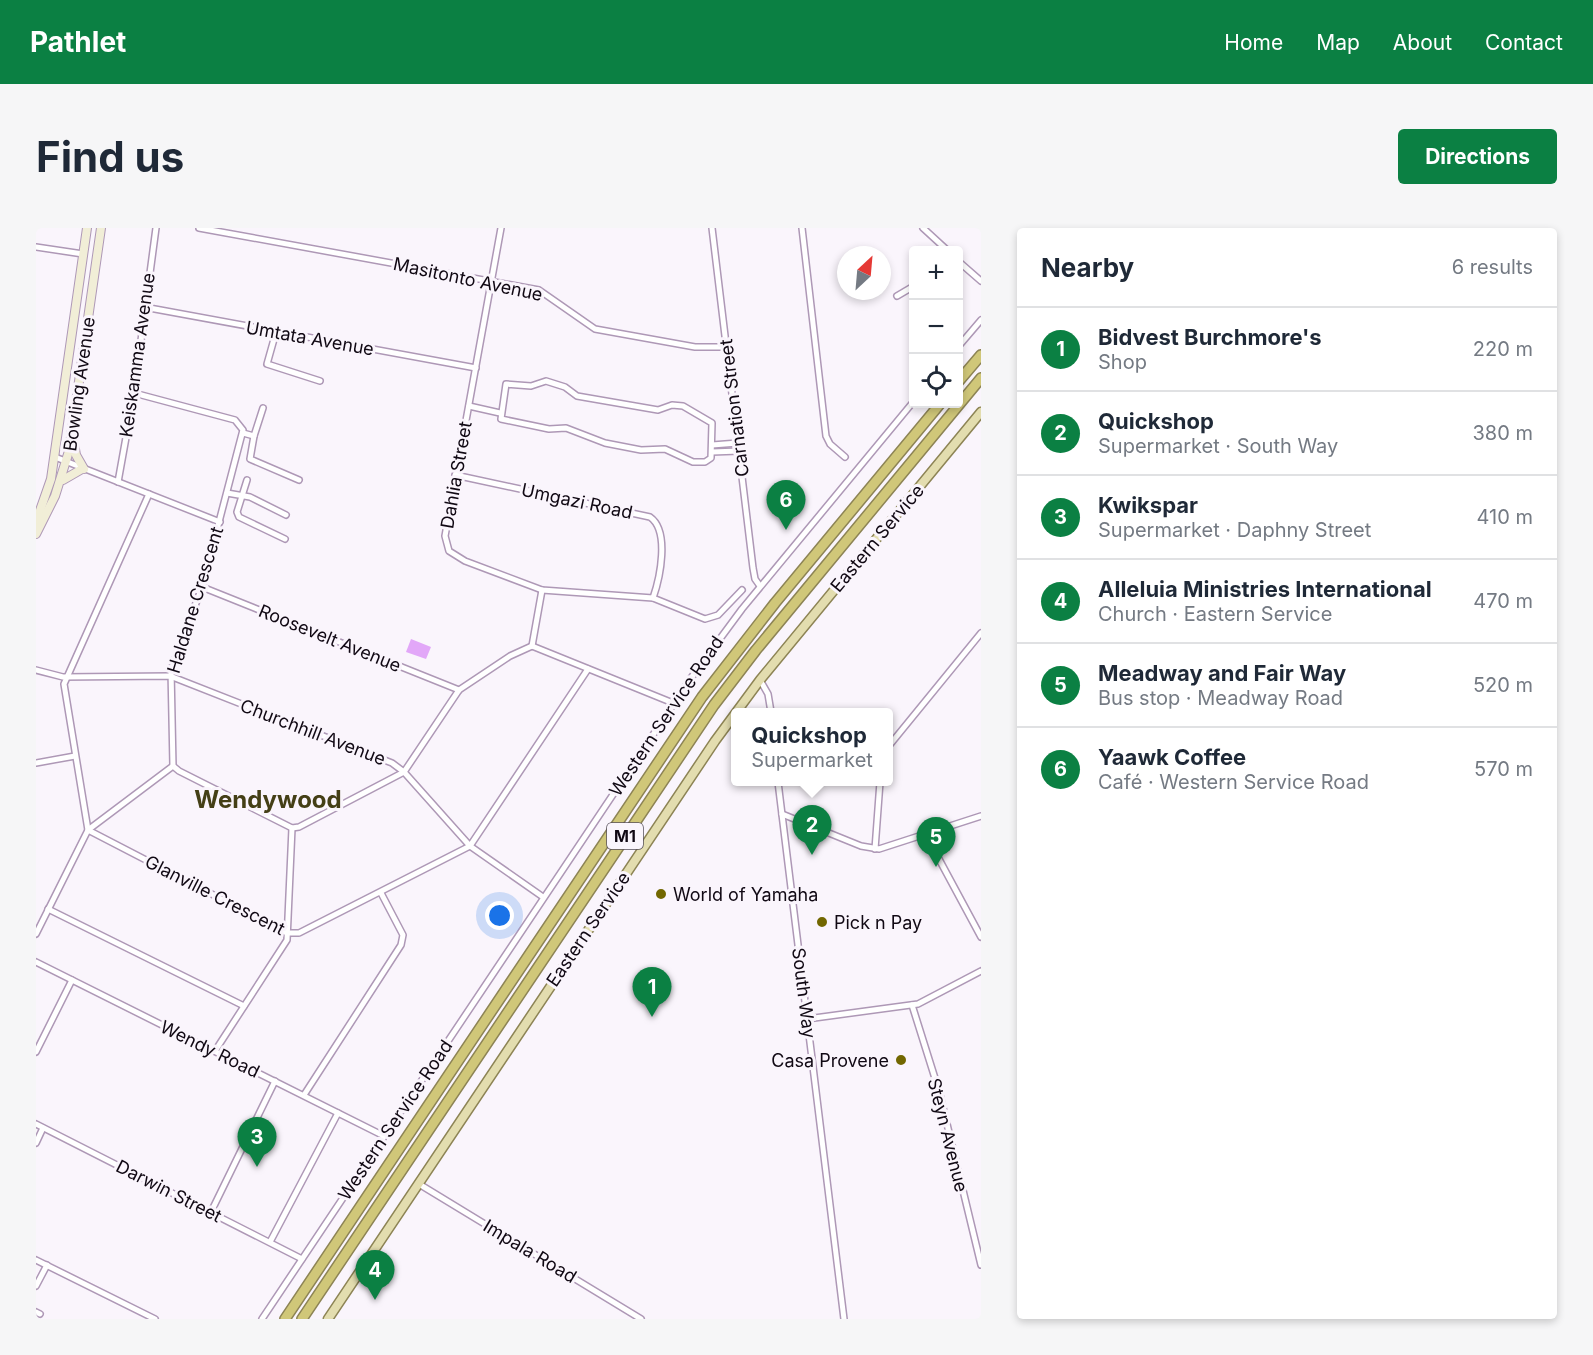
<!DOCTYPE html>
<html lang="en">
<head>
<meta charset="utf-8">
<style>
  :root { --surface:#fff; --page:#f6f6f7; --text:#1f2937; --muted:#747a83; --line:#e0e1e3; --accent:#0b8043 }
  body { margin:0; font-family:Inter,sans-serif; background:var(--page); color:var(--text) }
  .controls { position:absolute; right:18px; top:18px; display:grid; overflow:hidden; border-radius:6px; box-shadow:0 3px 9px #0003 }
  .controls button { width:54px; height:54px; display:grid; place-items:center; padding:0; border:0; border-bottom:2px solid var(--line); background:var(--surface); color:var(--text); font:30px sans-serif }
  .compass { position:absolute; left:801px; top:18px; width:54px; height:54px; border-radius:50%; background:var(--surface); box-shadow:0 3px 9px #0003; rotate:26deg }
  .you { position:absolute; left:464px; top:688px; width:21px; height:21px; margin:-15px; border:4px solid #fff; border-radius:50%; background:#1a73e8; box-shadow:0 0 0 9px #1a73e833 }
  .badge { display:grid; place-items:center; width:39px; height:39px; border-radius:50%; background:var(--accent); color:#fff; font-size:20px; font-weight:700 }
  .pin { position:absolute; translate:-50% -50px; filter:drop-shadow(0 2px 3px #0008) }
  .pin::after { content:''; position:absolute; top:32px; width:21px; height:18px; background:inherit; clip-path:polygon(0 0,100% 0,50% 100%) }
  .popup { position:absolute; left:695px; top:480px; width:162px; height:78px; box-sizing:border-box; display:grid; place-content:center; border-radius:6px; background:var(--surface); filter:drop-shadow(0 2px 4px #0005); font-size:20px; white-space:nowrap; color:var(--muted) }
  .popup b { font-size:22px; color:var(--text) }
  .popup::after { content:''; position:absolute; left:50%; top:100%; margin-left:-12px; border:12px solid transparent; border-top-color:var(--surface) }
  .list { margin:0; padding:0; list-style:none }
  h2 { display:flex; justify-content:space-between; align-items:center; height:78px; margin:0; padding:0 24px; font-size:26px }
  h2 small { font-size:20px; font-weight:400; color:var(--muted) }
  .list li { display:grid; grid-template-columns:39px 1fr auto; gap:18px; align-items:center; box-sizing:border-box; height:84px; padding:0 24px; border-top:2px solid var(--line) }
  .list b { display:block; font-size:22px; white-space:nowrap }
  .list p { margin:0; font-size:20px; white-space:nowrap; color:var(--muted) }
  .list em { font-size:20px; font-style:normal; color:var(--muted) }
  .icon { flex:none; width:33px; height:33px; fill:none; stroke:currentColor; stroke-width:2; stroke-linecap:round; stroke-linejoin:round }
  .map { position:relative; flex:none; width:945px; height:1091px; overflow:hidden; border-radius:6px }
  header { display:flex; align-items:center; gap:36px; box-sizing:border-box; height:84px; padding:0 30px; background:var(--accent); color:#fff }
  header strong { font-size:28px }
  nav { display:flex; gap:33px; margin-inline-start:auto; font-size:21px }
  .intro { display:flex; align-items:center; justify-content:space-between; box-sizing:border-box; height:144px; padding:0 36px }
  h1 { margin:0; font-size:42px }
  .button { padding:15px 27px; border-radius:6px; background:var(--accent); color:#fff; font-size:21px; font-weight:700 }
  main { display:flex; gap:36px; padding:0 36px }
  aside { flex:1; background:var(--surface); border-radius:6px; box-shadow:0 3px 9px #0003 }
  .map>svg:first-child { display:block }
</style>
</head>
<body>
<header>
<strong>Pathlet</strong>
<nav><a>Home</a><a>Map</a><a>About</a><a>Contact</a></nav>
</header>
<div class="intro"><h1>Find us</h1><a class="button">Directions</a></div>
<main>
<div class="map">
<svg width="945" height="1091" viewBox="0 0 945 1091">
  <rect width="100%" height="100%" fill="#faf5fc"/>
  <polygon fill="#e2a7f8" points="375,411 395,419 390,431 370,424"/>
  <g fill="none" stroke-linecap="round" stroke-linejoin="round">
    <g stroke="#ae98b6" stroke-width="8">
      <g id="street">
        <polyline points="163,0 503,62 559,101 659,119 690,119"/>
        <polyline points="465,0 409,308 413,323 429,333 506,362 617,370 669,391 682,387 706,362"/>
        <polyline points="676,0 717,340 719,351 724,358"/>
        <polyline points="766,0 790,208 794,216 809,229"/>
        <polyline points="887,0 911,22"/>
        <polyline points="0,19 47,26"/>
        <polyline points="922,33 945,53"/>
        <polyline points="861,68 878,58"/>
        <polyline points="108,79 440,140"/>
        <polyline points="240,104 231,136 284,153"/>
        <polyline points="922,119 945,92"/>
        <polygon points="510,153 529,159 541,168 622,182 636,177 647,178 676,195 675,230 669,234 657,234 629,221 605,222 569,215 530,200 513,201 465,191 470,156 495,158"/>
        <polyline points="98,165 199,192 207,202 166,359 135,442 137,538 143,543 256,600 263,599 368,544 423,462 474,428 496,418"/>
        <polyline points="433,178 464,185"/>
        <polyline points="207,205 218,208 227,180"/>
        <polyline points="218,208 214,231 263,252"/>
        <polyline points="676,217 702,215"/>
        <polyline points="676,224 703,223"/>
        <polyline points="19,229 184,294"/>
        <path d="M419,247L614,289C634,303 624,350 617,370"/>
        <polyline points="211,252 201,284 203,289 249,311"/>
        <polyline points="82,254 98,165 120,0"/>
        <polyline points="191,265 214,269 250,287"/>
        <polyline points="113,266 28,456 52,602 251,705 263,705 434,618 552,441"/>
        <polyline points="166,359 423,462"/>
        <polyline points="496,418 637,475"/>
        <polyline points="496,418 506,362"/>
        <polyline points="0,442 27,449 134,448 356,535 368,544 434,618 507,669"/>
        <polyline points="724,452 732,466 735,484"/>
        <polyline points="852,519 945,405"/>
        <polyline points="0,535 39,528"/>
        <polyline points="742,554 808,1091"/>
        <polyline points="746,586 825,618 843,621 945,588"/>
        <polyline points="890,607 945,709"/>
        <polyline points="839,621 844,554"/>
        <polyline points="12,681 208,778"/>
        <polyline points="0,706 52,602 137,538"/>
        <polyline points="0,734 348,908"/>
        <polyline points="876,777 903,863 945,1037"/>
        <polyline points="771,791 882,776 945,743"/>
        <polyline points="179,823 251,712 256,600"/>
        <polyline points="0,824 36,752"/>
        <polyline points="268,867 365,717 367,707 345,665"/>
        <polyline points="0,896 266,1031"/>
        <polyline points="0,915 7,900"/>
        <polyline points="383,956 605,1091"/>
        <polyline points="175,984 239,853"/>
        <polyline points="234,1014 302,885"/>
        <polyline points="0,1032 119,1091"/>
        <polyline points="0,1058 11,1037"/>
        <polyline points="0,1084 4,1086"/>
        <polyline points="226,1091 655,450 706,381 878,173"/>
      </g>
    </g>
    <g stroke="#ae98b6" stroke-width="10">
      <g id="secondary">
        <polyline points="38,215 40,227 48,241"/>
        <polyline points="27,252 46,241"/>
        <polyline points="0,294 15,251 51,0"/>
        <polyline points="0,306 19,268 33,223 65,0"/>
      </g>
    </g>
    <g stroke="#8d8455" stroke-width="11">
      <polyline id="primary" points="292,1091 679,513 724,452 945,184"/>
    </g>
    <g stroke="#8d8455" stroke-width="12">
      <g id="highway">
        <polyline points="922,154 945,127"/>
        <polyline points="249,1091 666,469 739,375 904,176"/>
        <polyline points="266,1091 678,477 720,422 945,150"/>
      </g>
    </g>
    <use href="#street" stroke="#fff" stroke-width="5"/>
    <use href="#secondary" stroke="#f1eed7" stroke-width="8"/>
    <use href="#primary" stroke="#e3ddaf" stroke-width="8"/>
    <use href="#highway" stroke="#d0c779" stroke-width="9"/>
  </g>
  <g fill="#726700" stroke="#faf5fc" stroke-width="2">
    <circle cx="625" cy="666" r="6"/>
    <circle cx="786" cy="694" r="6"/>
    <circle cx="865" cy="832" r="6"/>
  </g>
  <g text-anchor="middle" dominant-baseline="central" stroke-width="6" stroke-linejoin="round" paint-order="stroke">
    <rect fill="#faf5fc" stroke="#564f59" stroke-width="1.5" x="571" y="595" width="36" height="26" rx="4.5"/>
    <g font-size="16" font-weight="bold" fill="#100813">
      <text x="589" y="608">M1</text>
    </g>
    <g font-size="18" fill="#100813" stroke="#faf5fc">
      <text transform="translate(432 51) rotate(12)">Masitonto Avenue</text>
      <text transform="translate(274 110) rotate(10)">Umtata Avenue</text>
      <text transform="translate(101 127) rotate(-82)">Keiskamma Avenue</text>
      <text transform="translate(43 156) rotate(-82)">Bowling Avenue</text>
      <text transform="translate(698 180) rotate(-97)">Carnation Street</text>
      <text transform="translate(420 247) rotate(-80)">Dahlia Street</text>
      <text transform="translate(541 273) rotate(12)">Umgazi Road</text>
      <text transform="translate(841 310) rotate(-50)">Eastern Service</text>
      <text transform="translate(159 372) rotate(-73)">Haldane Crescent</text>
      <text transform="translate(294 410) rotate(22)">Roosevelt Avenue</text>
      <text transform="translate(630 488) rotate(-56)">Western Service Road</text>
      <text transform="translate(277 504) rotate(21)">Churchhill Avenue</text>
      <text transform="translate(179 667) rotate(27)">Glanville Crescent</text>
      <text transform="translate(552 701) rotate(-56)">Eastern Service</text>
      <text transform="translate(768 765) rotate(83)">South Way</text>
      <text transform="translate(174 821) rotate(26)">Wendy Road</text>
      <text transform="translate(359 892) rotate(-56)">Western Service Road</text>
      <text transform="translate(912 907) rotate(76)">Steyn Avenue</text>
      <text transform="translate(133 963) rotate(27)">Darwin Street</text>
      <text transform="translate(494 1023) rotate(31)">Impala Road</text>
    </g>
    <g font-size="18" fill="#100813" stroke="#faf5fc" text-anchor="start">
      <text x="637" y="666">World of Yamaha</text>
      <text x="798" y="694">Pick n Pay</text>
      <text x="853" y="832" text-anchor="end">Casa Provene</text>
    </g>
    <g font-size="24" font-weight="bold" fill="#443f16" stroke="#faf5fc">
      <text x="232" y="571">Wendywood</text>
    </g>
  </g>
</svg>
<div class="controls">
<button>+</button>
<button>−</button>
<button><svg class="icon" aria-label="locate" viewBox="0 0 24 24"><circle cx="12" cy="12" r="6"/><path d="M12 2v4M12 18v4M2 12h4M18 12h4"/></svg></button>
</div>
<svg class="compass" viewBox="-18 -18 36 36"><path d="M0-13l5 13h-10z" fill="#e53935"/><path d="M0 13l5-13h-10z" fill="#747a83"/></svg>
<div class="you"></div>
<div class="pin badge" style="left:616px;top:789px">1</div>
<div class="pin badge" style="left:776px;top:627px">2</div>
<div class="popup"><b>Quickshop</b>Supermarket</div>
<div class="pin badge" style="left:221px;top:939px">3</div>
<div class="pin badge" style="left:339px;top:1072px">4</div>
<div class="pin badge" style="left:900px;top:639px">5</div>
<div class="pin badge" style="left:750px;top:302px">6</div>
</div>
<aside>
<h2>Nearby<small>6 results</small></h2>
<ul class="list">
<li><span class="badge">1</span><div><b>Bidvest Burchmore's</b><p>Shop</p></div><em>220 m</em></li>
<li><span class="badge">2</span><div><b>Quickshop</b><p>Supermarket · South Way</p></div><em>380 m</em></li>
<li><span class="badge">3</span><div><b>Kwikspar</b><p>Supermarket · Daphny Street</p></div><em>410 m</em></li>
<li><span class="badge">4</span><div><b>Alleluia Ministries International</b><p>Church · Eastern Service</p></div><em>470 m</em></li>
<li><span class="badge">5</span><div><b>Meadway and Fair Way</b><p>Bus stop · Meadway Road</p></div><em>520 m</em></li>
<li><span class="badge">6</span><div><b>Yaawk Coffee</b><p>Café · Western Service Road</p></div><em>570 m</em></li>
</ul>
</aside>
</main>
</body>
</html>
